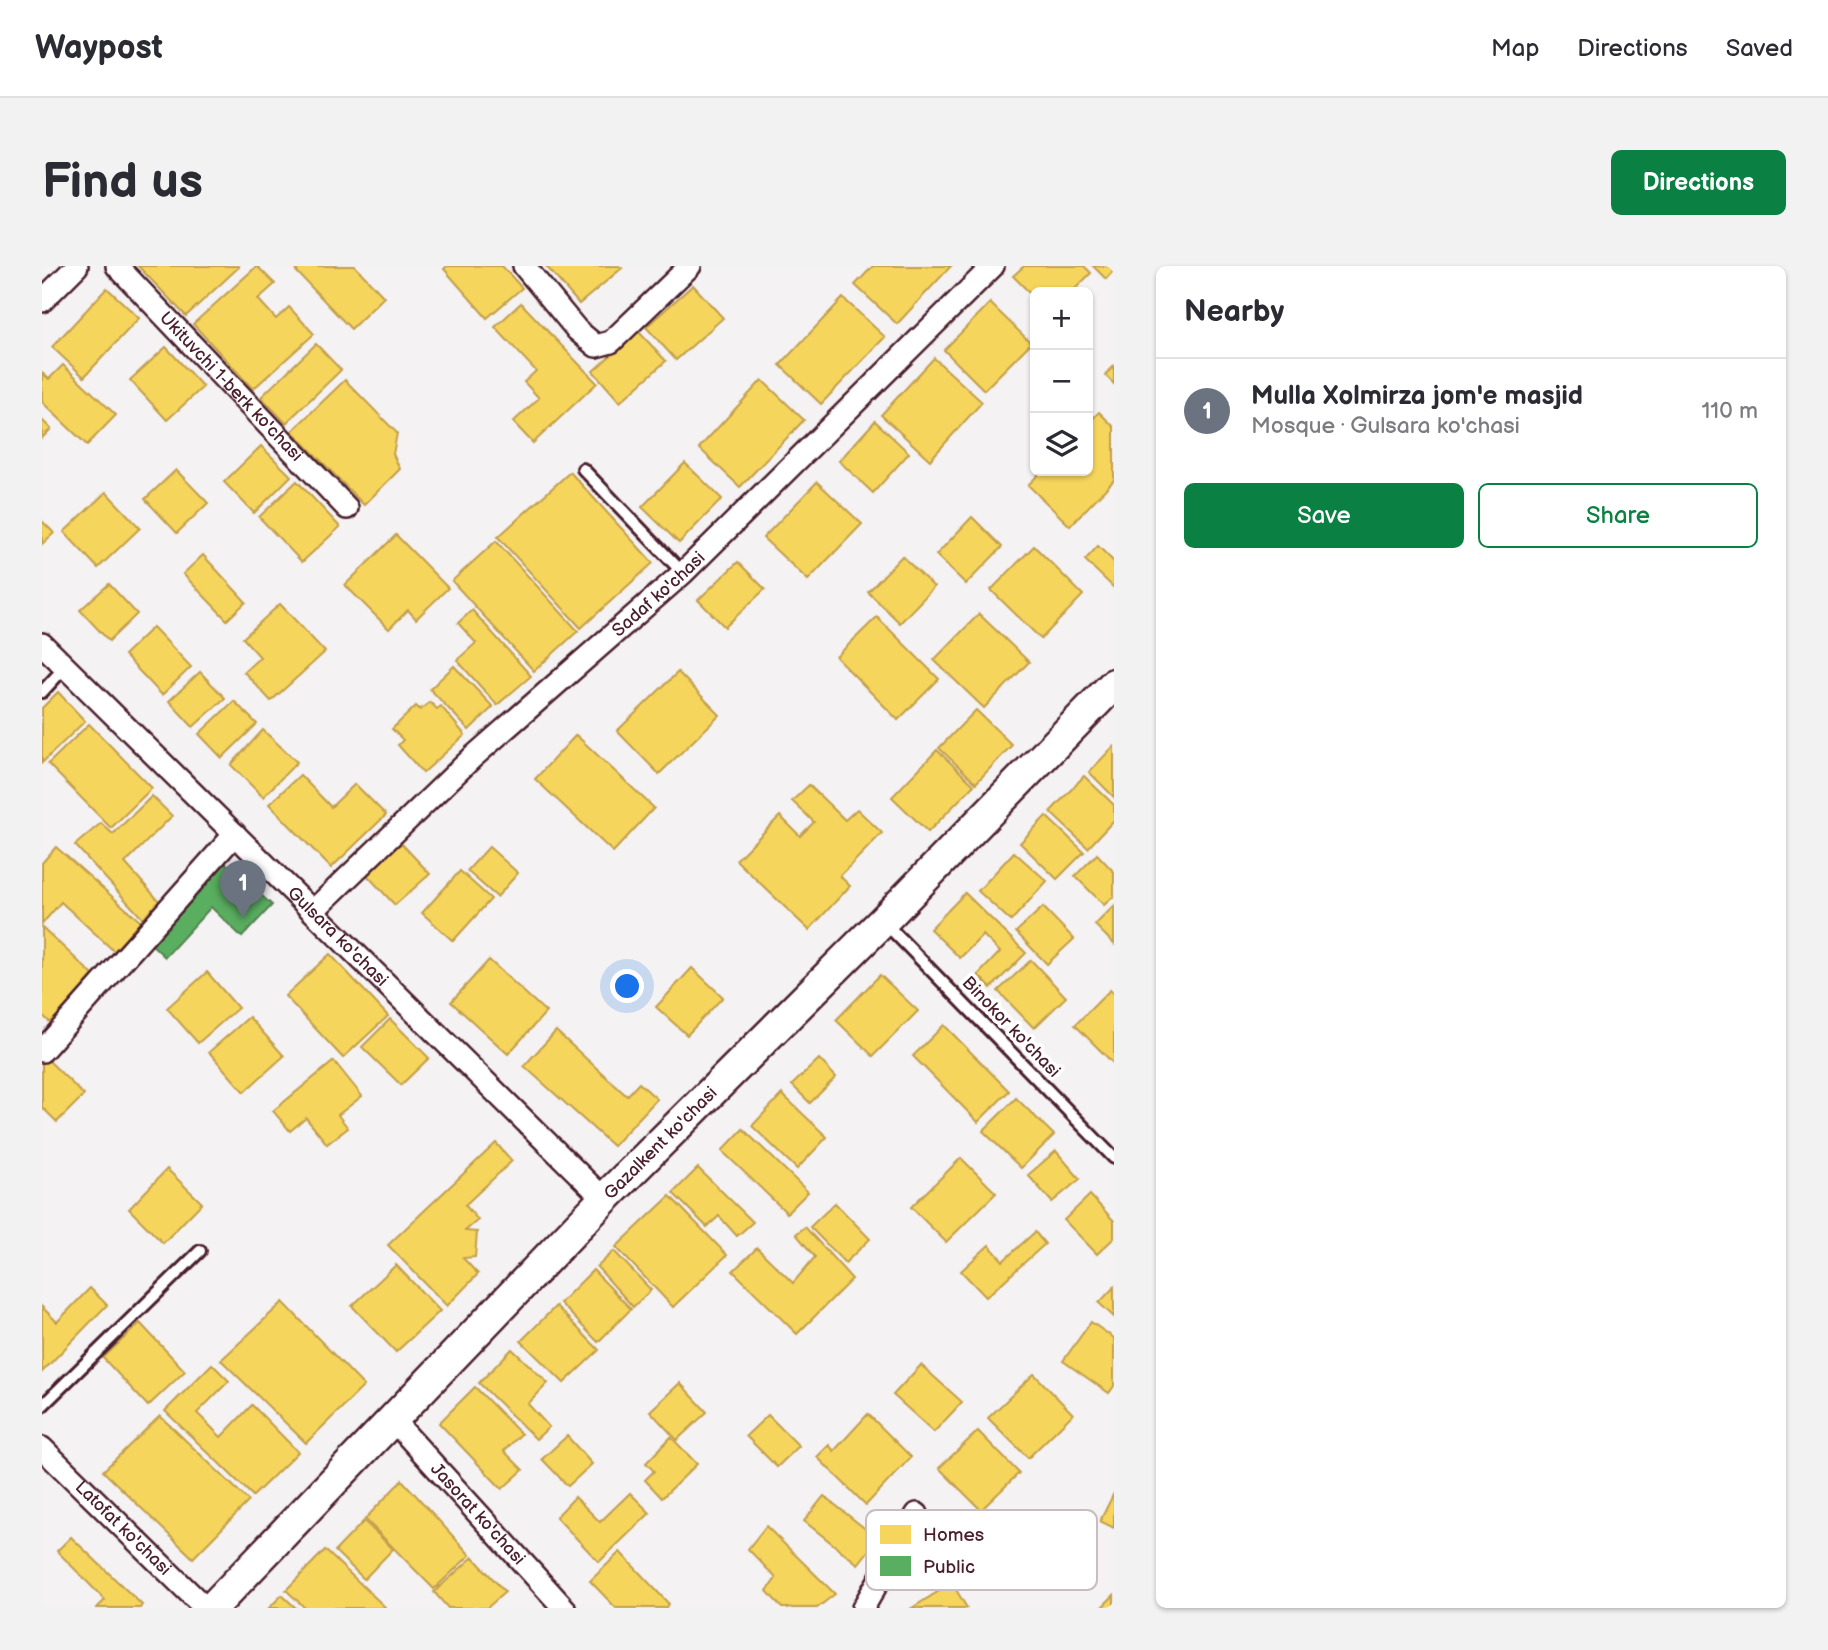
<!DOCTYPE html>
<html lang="en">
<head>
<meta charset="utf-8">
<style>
  :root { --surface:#fff; --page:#f2f2f3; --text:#2b2b33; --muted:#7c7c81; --line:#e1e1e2; --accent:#0b8043 }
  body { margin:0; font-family:"Balsamiq Sans",sans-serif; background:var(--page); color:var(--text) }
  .controls { position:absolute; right:21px; top:21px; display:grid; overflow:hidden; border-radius:10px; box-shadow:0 2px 5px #0004 }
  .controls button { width:63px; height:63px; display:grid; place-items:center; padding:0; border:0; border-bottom:2px solid var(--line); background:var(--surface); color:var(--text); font:35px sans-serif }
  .you { position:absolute; left:586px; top:721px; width:24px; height:24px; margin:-18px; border:5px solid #fff; border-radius:50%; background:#1a73e8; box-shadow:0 0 0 10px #1a73e833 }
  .badge { display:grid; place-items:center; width:46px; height:46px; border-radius:50%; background:var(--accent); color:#fff; font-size:23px; font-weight:700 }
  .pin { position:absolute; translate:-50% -58px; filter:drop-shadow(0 2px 4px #0008) }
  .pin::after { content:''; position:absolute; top:37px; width:24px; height:21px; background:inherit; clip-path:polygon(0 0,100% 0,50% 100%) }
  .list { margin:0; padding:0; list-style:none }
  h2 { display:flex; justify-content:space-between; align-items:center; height:91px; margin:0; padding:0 28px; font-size:30px }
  h2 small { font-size:23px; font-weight:400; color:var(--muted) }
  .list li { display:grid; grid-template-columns:46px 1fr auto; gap:21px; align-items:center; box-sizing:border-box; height:105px; padding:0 28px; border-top:2px solid var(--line) }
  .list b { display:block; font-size:26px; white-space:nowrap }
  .list p { margin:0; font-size:23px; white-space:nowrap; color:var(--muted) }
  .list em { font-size:23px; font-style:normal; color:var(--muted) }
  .actions { display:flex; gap:14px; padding:21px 28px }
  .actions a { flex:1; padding:16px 0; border:2px solid var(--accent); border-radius:10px; text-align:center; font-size:24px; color:var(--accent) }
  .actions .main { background:var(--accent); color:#fff }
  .icon { flex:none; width:38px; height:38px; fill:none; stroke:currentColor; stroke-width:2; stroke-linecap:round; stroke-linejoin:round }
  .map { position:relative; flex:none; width:1072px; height:1342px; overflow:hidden; border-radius:10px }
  header { display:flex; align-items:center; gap:42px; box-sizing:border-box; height:98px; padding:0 35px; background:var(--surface); border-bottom:2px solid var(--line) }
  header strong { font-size:33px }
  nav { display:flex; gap:38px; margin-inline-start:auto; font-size:24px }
  .intro { display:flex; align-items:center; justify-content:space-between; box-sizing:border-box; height:168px; padding:0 42px }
  h1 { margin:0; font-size:49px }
  .button { padding:18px 32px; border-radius:10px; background:var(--accent); color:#fff; font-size:24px; font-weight:700 }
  main { display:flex; gap:42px; padding:0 42px }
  aside { flex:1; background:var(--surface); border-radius:10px; box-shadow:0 2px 5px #0004 }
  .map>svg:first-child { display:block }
</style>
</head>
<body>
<header>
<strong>Waypost</strong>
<nav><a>Map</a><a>Directions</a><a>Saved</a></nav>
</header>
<div class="intro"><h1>Find us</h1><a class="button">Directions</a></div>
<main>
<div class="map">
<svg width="1072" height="1342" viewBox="0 0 1072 1342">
  <rect width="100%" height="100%" fill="#f4f2f2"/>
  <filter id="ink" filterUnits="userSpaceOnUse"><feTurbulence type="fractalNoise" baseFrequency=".0143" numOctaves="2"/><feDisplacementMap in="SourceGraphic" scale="14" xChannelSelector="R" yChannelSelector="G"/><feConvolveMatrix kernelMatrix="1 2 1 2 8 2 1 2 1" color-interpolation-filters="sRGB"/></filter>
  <g filter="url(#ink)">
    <g fill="#f6d55c" stroke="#c29e4d" stroke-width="2">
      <polygon points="96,0 196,0 197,1 144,50"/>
      <polygon points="215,0 233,18 216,33 234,53 247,41 272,68 211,123 151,58"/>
      <polygon points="259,0 313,0 342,31 309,63 254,5"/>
      <polygon points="405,0 460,0 480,22 445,52 402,3"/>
      <polygon points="504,0 577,0 580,2 537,38"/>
      <polygon points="831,0 909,0 855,58 813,19"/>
      <polygon points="982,0 1042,0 1049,7 1030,26 993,26 993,32 971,10"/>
      <polygon points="1051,0 1072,0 1072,4 1064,13"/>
      <polygon points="651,19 681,52 634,94 604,61"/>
      <polygon points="65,22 97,52 42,111 10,81"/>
      <polygon points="801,32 843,71 779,138 738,99"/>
      <polygon points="479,37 555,117 491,177 471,156 497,132 482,116 494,105 453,61"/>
      <polygon points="948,37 989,77 942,124 902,84"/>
      <polygon points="596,65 624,95 578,136 551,105"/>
      <polygon points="274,78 299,104 244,157 219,131"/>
      <polygon points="124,81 161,121 125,154 88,114"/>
      <polygon points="892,92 940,136 888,194 839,149"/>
      <polygon points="21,99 74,149 45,179 0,136 0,107 7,113"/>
      <polygon points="1072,100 1072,118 1063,109"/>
      <polygon points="303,114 355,167 351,188 358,203 322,239 250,165"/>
      <polygon points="720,114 762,154 698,221 657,182"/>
      <polygon points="1057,146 1072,161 1072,214 1028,260 986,219 1000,205 1046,205 1046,158"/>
      <polygon points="0,154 9,163 0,172"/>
      <polygon points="833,155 867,187 831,227 797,195"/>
      <polygon points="219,180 249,210 212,247 182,216"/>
      <polygon points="643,197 680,233 637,277 600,241"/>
      <polygon points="134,204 166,237 135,267 103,233"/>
      <polygon points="528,206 611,297 539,362 456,271"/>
      <polygon points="255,215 298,261 260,296 217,251"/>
      <polygon points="775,216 820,258 766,314 721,272"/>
      <polygon points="64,226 98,262 56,302 22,266"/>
      <polygon points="930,251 960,281 924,318 894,289"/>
      <polygon points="0,255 12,267 0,278"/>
      <polygon points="354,269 406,322 374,353 366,344 347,363 303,319"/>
      <polygon points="454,275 536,365 492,405 410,315"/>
      <polygon points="992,280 1041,329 999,373 949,324"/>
      <polygon points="1056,280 1072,296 1072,322 1043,294"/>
      <polygon points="161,289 204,336 185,354 141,308"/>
      <polygon points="860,290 892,321 858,357 826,326"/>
      <polygon points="696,296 723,323 683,361 656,334"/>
      <polygon points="67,318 95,348 67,375 38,344"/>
      <polygon points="238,338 283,386 229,435 202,406 218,391 201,372"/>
      <polygon points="430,344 489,410 455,439 415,394 434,377 416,357"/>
      <polygon points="937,348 987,396 942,442 892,394"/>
      <polygon points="835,351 897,413 856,454 794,391"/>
      <polygon points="111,361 149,401 120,429 82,389"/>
      <polygon points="412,400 451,441 427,464 388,423"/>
      <polygon points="158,406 183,432 151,461 127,435"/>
      <polygon points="636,406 678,449 617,508 575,465"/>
      <polygon points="16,426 43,455 0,497 0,442"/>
      <polygon points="192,435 215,458 180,492 157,468"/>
      <polygon points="388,436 395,443 399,440 423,469 381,507 356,479 361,474 350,463 374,440 378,444"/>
      <polygon points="934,444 970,479 934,517 897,482"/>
      <polygon points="47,458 110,522 69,562 6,498"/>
      <polygon points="221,464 255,496 221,531 189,499"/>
      <polygon points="534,469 612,542 571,586 493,513"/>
      <polygon points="1072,480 1072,531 1047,506"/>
      <polygon points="895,484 932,519 886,566 850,531"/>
      <polygon points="258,509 289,541 313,518 344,549 289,602 227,538"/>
      <polygon points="1042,510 1072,539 1072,554 1046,582 1008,546"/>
      <polygon points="767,519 803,554 815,543 840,567 798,610 808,620 767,664 694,594 738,550 758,570 772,556 750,535"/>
      <polygon points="110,530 130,550 83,597 118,636 101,653 33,579 59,557 71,568"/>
      <polygon points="1004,550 1042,586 1015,613 978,577"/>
      <polygon points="359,577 388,608 353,639 324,608"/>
      <polygon points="14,581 99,656 72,685 19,636 0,658 0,597"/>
      <polygon points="447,581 476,607 455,631 425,605"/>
      <polygon points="972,586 1005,615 969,655 936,625"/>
      <polygon points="1055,588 1072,606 1072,630 1062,639 1033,610"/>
      <polygon points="418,605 449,633 411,675 380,647"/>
      <polygon points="923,627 984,687 949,722 936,709 958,686 941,669 918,692 888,663"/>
      <polygon points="1072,640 1072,678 1053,659"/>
      <polygon points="1001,641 1032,673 1005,698 974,666"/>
      <polygon points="0,661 51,709 9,757 0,749"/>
      <polygon points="288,688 346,750 301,792 243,730"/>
      <polygon points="447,694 504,746 466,788 409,736"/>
      <polygon points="989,694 1024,731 992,762 956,725"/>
      <polygon points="650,702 681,731 645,769 614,741"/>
      <polygon points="165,706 196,742 156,777 125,742"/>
      <polygon points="838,709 876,745 831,790 794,754"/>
      <polygon points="1068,724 1072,728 1072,798 1033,759"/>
      <polygon points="207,751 242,790 202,826 167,786"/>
      <polygon points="348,753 387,792 359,819 320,781"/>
      <polygon points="902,759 967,825 936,856 871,790"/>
      <polygon points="514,765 585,830 597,817 615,833 571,880 482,800"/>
      <polygon points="4,792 42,829 15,856 0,841 0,797"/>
      <polygon points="777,793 794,811 768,837 750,819"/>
      <polygon points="292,795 320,830 296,849 306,862 285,878 264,852 248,865 231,845"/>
      <polygon points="740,828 785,871 755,903 710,860"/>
      <polygon points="974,832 1012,869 979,902 941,865"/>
      <polygon points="701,863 766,926 745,947 680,885"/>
      <polygon points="454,877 470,895 423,939 436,954 423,965 435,966 433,991 421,992 436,1008 405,1040 346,979"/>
      <polygon points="1014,885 1038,913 1010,936 986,909"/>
      <polygon points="919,892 954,927 904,976 869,941"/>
      <polygon points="656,902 711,956 695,970 677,950 665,961 631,927"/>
      <polygon points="125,903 160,937 121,977 87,943"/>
      <polygon points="1048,929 1072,955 1072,972 1055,988 1022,954"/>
      <polygon points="628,930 685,989 631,1041 574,981"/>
      <polygon points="793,937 828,973 803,997 768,961"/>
      <polygon points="763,961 810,1013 755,1068 691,1005 715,982 751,1017 773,991 754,968"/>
      <polygon points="993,966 1003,978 944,1031 919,1005 947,979 961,995"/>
      <polygon points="572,985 609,1024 591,1041 555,1001"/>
      <polygon points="354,999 398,1045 354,1086 310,1040"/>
      <polygon points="551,1004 589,1043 556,1076 518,1037"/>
      <polygon points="1072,1021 1072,1051 1057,1037"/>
      <polygon points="48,1022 65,1039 0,1106 0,1041 15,1056"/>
      <polygon points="241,1036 322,1120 264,1177 179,1094"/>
      <polygon points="514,1040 557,1084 522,1117 479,1075"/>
      <polygon points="1049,1056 1072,1072 1072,1120 1067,1127 1021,1095"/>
      <polygon points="98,1057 143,1105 106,1140 61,1092"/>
      <polygon points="470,1083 506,1117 486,1138 507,1161 494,1173 437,1117"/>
      <polygon points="170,1098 187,1115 155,1147 179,1171 210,1139 256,1186 211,1230 123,1145"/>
      <polygon points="879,1099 920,1136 892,1166 851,1129"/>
      <polygon points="992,1108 1031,1148 986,1192 946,1152"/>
      <polygon points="638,1117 665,1146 635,1174 608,1145"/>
      <polygon points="433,1121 479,1168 462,1185 481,1204 460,1223 397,1157"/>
      <polygon points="826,1148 869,1191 824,1239 775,1191 787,1179 792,1185"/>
      <polygon points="726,1149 757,1180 735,1201 704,1170"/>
      <polygon points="118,1150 207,1235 151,1292 61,1205"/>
      <polygon points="936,1165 977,1207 939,1244 897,1202"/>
      <polygon points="525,1170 550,1198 526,1220 500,1193"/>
      <polygon points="629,1171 655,1198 620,1232 603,1214 612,1205 604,1197"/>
      <polygon points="360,1214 428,1289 392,1323 323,1253"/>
      <polygon points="588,1227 608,1247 557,1296 514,1251 533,1231 558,1256"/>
      <polygon points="1072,1227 1072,1262 1058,1255"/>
      <polygon points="782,1230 836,1273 816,1298 762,1255"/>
      <polygon points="322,1255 351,1283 322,1313 293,1285"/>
      <polygon points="724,1260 793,1328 775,1342 740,1342 725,1325 734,1312 706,1283"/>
      <polygon points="29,1271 100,1339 98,1342 55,1342 63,1334 15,1285"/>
      <polygon points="283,1284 344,1342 263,1342 244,1324"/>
      <polygon points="578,1286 627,1338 623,1342 574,1342 548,1315"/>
      <polygon points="431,1291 463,1326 445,1342 406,1342 392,1326"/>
      <polygon points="910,1317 925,1342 870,1342"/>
      <polygon points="240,1329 254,1342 227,1342"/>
      <polygon points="1072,1329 1072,1342 1059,1342"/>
    </g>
    <polygon fill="#5aae61" stroke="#558351" stroke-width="2" points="180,594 230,639 200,671 169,641 123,691 106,675"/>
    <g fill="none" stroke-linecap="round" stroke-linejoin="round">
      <g stroke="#4a1f2b" stroke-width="16">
        <g id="lane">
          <polyline points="541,203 641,307"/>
          <polyline points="0,426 23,401"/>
          <polyline points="843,657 1072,892"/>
          <polyline points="0,1140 158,985"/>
        </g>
      </g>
      <g stroke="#4a1f2b" stroke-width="26">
        <g id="street">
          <path id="s1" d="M75,0L305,242"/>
          <polyline points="482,0 535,64 554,80 569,76 648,0"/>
          <polyline points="0,35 35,0"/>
          <path id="s2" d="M0,378L562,933"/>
          <path id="s3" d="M271,645L431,491L641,307L951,0"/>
          <polyline points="0,785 193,568"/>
          <path id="s4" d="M350,1153L522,1342"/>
          <path id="s5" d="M0,1182L163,1342"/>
          <polyline points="821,1342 875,1248"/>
        </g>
      </g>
      <g stroke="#4a1f2b" stroke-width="35">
        <g id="secondary">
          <path id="s6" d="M170,1342L562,933L841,655L1072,418"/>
        </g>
      </g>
      <use href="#lane" stroke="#fff" stroke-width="10"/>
      <use href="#street" stroke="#fff" stroke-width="21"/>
      <use href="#secondary" stroke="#fff" stroke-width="30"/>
    </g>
  </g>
  <g text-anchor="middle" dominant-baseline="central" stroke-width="7" stroke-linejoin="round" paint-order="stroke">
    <g font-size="18" fill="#4a1f2b" stroke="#fff">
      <text stroke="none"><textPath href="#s1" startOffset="166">Ukituvchi 1-berk ko'chasi</textPath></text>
      <text stroke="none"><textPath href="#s3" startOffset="469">Sadaf ko'chasi</textPath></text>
      <text stroke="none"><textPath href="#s2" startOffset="416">Gulsara ko'chasi</textPath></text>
      <text transform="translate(969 761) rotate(46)">Binokor ko'chasi</text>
      <text stroke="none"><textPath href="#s6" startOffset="646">Gazalkent ko'chasi</textPath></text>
      <text stroke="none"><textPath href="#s4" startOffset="128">Jasorat ko'chasi</textPath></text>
      <text stroke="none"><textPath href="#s5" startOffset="114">Latofat ko'chasi</textPath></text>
    </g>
  </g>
  <rect x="824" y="1244" width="231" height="80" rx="10" fill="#fff" stroke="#c9bcbf" stroke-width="2"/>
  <rect x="838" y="1259" width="31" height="19" fill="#f6d55c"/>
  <rect x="838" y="1290" width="31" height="20" fill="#5aae61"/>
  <g font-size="19" fill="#4a1f2b">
    <text x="881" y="1275">Homes</text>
    <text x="881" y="1307">Public</text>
  </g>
</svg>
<div class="controls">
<button>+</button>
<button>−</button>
<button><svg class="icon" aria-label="layers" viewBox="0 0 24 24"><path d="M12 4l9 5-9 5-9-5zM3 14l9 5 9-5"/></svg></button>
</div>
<div class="you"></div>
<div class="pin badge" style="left:201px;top:652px;background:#6b7280">1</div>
</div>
<aside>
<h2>Nearby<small></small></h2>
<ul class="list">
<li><span class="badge" style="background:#6b7280">1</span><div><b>Mulla Xolmirza jom'e masjid</b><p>Mosque · Gulsara ko'chasi</p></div><em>110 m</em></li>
</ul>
<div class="actions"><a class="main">Save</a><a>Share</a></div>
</aside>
</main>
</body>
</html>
